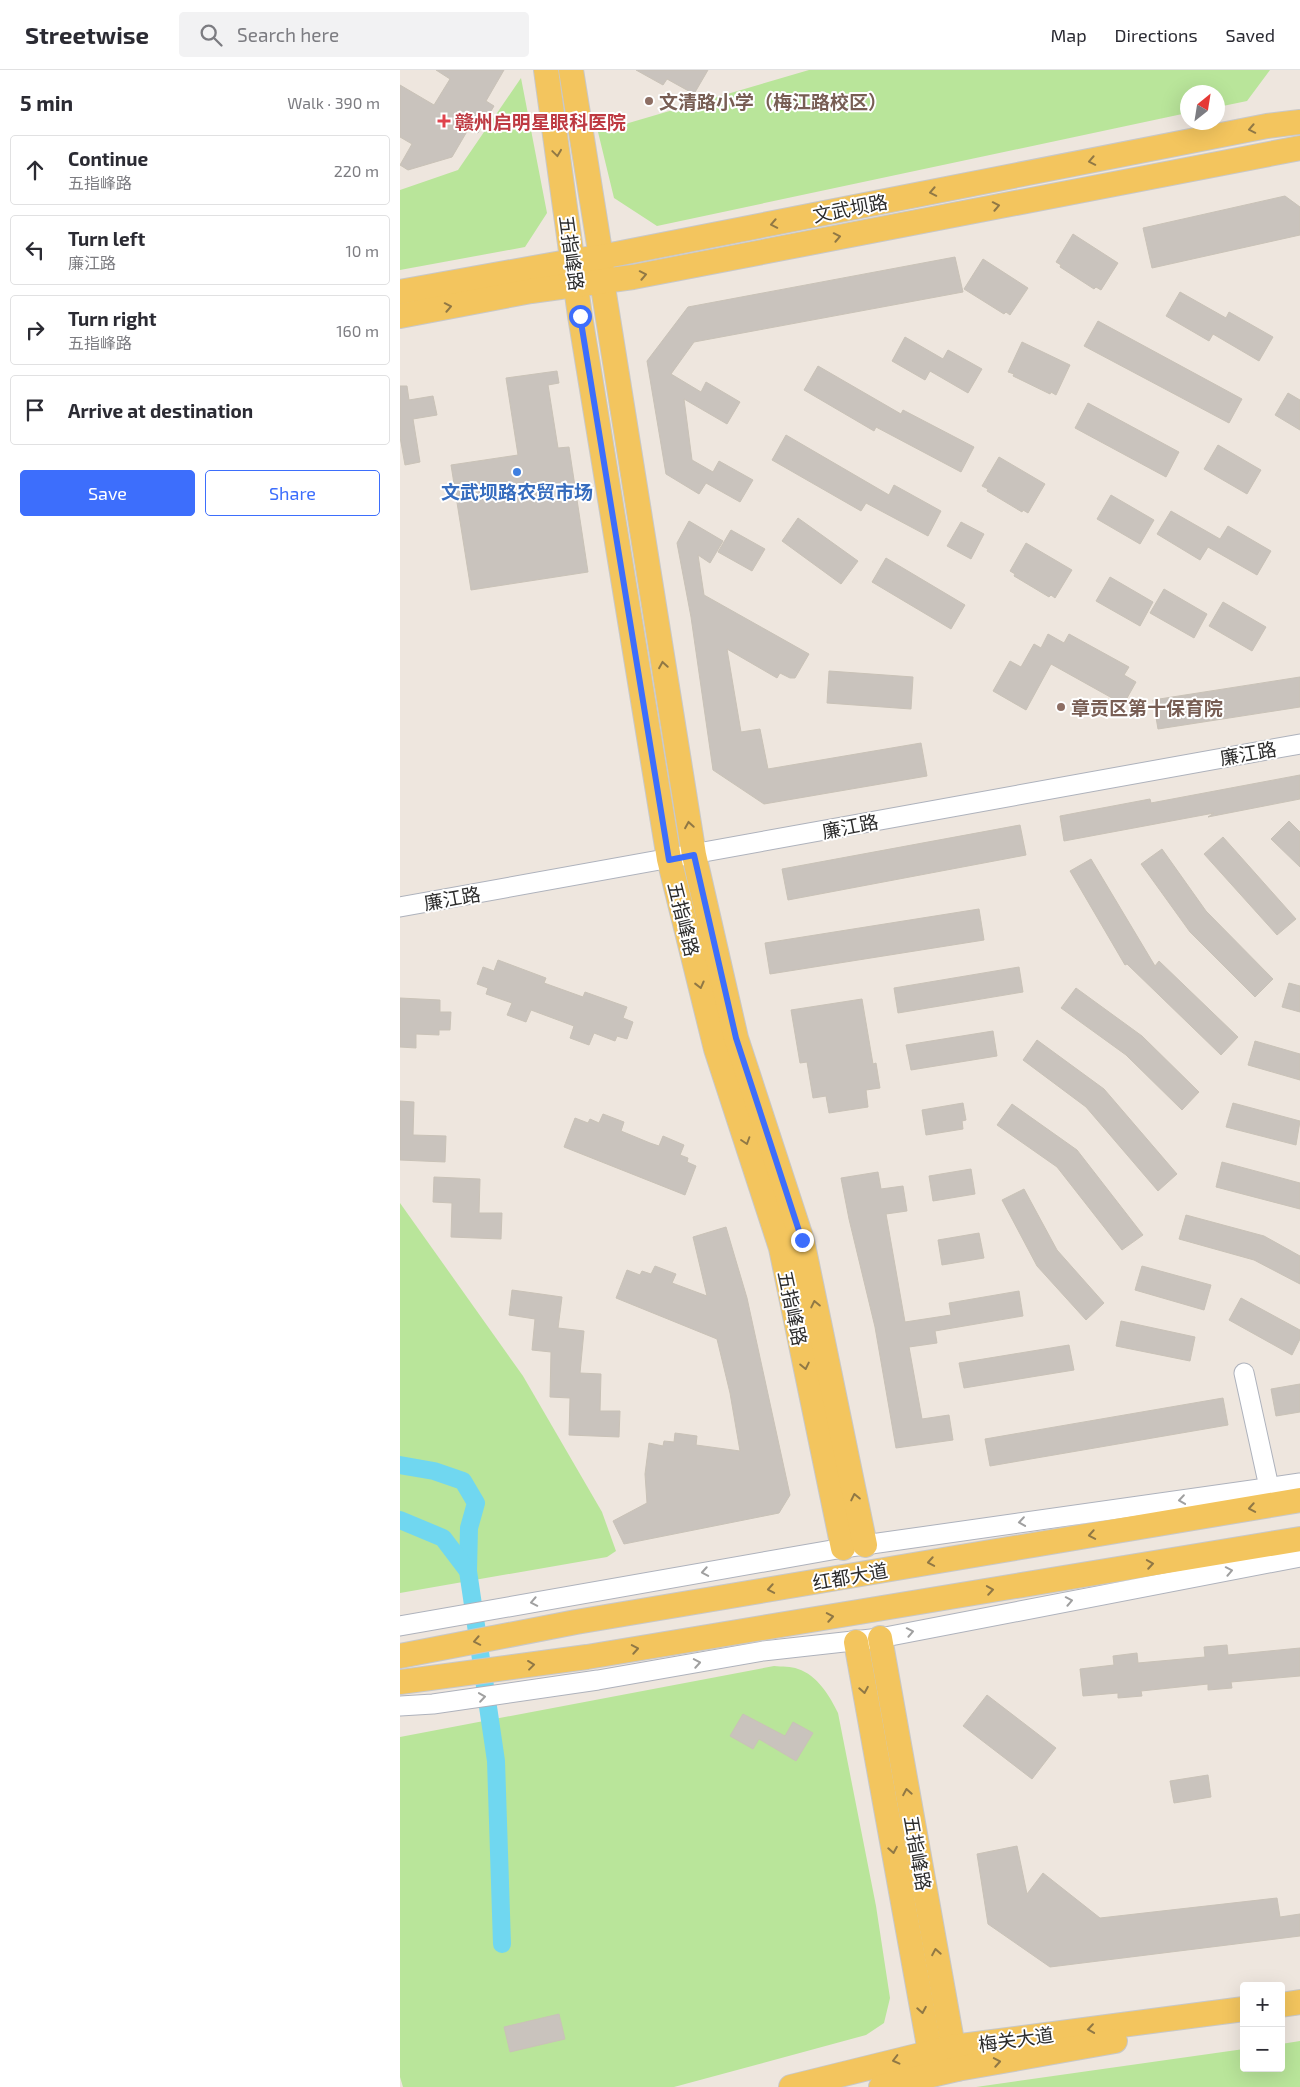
<!DOCTYPE html>
<html lang="en">
<head>
<meta charset="utf-8">
<style>
  :root { --surface:#fff; --page:#f2f2f3; --text:#2b2b33; --muted:#7c7c81; --line:#e1e1e2; --accent:#3d6efc }
  body { margin:0; font-family:"Exo 2","Noto Sans SC",sans-serif; background:var(--page); color:var(--text) }
  .controls { position:absolute; right:15px; bottom:15px; display:grid; overflow:hidden; border-radius:5px; box-shadow:0 5px 20px #0002 }
  .controls button { width:45px; height:45px; display:grid; place-items:center; padding:0; border:0; border-bottom:1px solid var(--line); background:var(--surface); color:var(--text); font:25px sans-serif }
  .compass { position:absolute; left:780px; top:15px; width:45px; height:45px; border-radius:50%; background:var(--surface); box-shadow:0 5px 20px #0002; rotate:30deg }
  .stop { position:absolute; width:15px; height:15px; margin:-11px; border:4px solid #3d6efc; border-radius:50%; background:#fff }
  .stop.end { background:#3d6efc; border-color:#fff; box-shadow:0 1px 5px #0008 }
  .list { margin:0; padding:0; list-style:none }
  h2 { display:flex; justify-content:space-between; align-items:center; height:65px; margin:0; padding:0 20px; font-size:21px }
  h2 small { font-size:16px; font-weight:400; color:var(--muted) }
  .list li { display:grid; grid-template-columns:32px 1fr auto; gap:15px; align-items:center; box-sizing:border-box; height:70px; margin:0 10px 10px; padding:0 10px; border:1px solid var(--line); border-radius:5px }
  .list b { display:block; font-size:19px; white-space:nowrap }
  .list p { margin:0; font-size:16px; white-space:nowrap; color:var(--muted) }
  .list em { font-size:16px; font-style:normal; color:var(--muted) }
  .actions { display:flex; gap:10px; padding:15px 20px }
  .actions a { flex:1; padding:11px 0; border:1px solid var(--accent); border-radius:5px; text-align:center; font-size:18px; color:var(--accent) }
  .actions .main { background:var(--accent); color:#fff }
  .icon { flex:none; width:28px; height:28px; fill:none; stroke:currentColor; stroke-width:2; stroke-linecap:round; stroke-linejoin:round }
  .map { position:relative; flex:none; width:900px; height:2017px; overflow:hidden }
  header { display:flex; align-items:center; gap:30px; box-sizing:border-box; height:70px; padding:0 25px; background:var(--surface); border-bottom:1px solid var(--line) }
  header strong { font-size:24px }
  nav { display:flex; gap:28px; margin-inline-start:auto; font-size:18px }
  .search { width:350px; height:45px; background:var(--page); display:flex; align-items:center; gap:12px; box-sizing:border-box; padding:0 18px; border-radius:5px; color:var(--muted); font-size:19px }
  main { display:flex }
  aside { flex:1; background:var(--surface) }
  .map>svg:first-child { display:block }
</style>
</head>
<body>
<header>
<strong>Streetwise</strong>
<div class="search"><svg class="icon" aria-label="search" viewBox="0 0 24 24"><circle cx="10" cy="10" r="6"/><path d="M15 15l6 6"/></svg>Search here</div>
<nav><a>Map</a><a>Directions</a><a>Saved</a></nav>
</header>
<main>
<aside>
<h2>5 min<small>Walk · 390 m</small></h2>
<ul class="list">
<li><svg class="icon" aria-label="ahead" viewBox="0 0 24 24"><path d="M12 20V5M6 11l6-6 6 6"/></svg><div><b>Continue</b><p>五指峰路</p></div><em>220 m</em></li>
<li><svg class="icon" aria-label="left" viewBox="0 0 24 24"><path d="M17 20v-9H6M10 6l-5 5 5 5"/></svg><div><b>Turn left</b><p>廉江路</p></div><em>10 m</em></li>
<li><svg class="icon" aria-label="right" viewBox="0 0 24 24"><path d="M7 20v-9h11M14 6l5 5-5 5"/></svg><div><b>Turn right</b><p>五指峰路</p></div><em>160 m</em></li>
<li><svg class="icon" aria-label="arrive" viewBox="0 0 24 24"><path d="M6 21V4h12l-3 4 3 4H6"/></svg><div><b>Arrive at destination</b></div></li>
</ul>
<div class="actions"><a class="main">Save</a><a>Share</a></div>
</aside>
<div class="map">
<svg width="900" height="2017" viewBox="0 0 900 2017">
  <rect width="100%" height="100%" fill="#eee6de"/>
  <g fill="#b9e59a">
    <polygon points="409,0 870,0 847,31 818,37 818,22 788,22 787,43 257,156 214,128 198,62"/>
    <polygon points="121,8 147,143 125,177 0,200 0,120 58,100"/>
    <polygon points="0,1133 123,1306 202,1442 216,1481 207,1487 0,1523"/>
    <path d="M374,1596C382,1597 391,1596 398,1599C417,1605 430,1626 438,1643L476,1836L490,1928L484,1953L466,1965L274,2017H3L0,2007V1667Z"/>
    <polygon points="900,1971 900,2017 576,2017 844,1979 844,1998 881,1998 881,1974"/>
  </g>
  <g fill="none" stroke-linecap="round" stroke-linejoin="round">
    <g stroke="#70d7f0" stroke-width="18">
      <polyline points="0,1395 34,1401 63,1411 76,1433 69,1458 68,1501"/>
      <polyline points="0,1450 43,1468 68,1501 96,1691 102,1874"/>
    </g>
  </g>
  <g fill="#c9c3bd" stroke="#c9c2b7">
    <polygon points="36,0 104,0 86,31 94,36 78,63 69,58 52,87 8,100 0,95 12,74 0,67 0,15 34,35 50,9"/>
    <polygon points="236,0 308,0 294,24 267,9 263,15"/>
    <polygon points="885,126 900,137 900,165 752,198 743,158"/>
    <polygon points="673,164 718,193 701,220 696,217 694,219 660,197 661,195 656,192"/>
    <polygon points="555,187 563,222 294,272 271,304 301,322 306,312 340,332 327,354 284,329 292,390 313,402 319,391 353,410 340,432 306,413 299,424 266,404 247,291 288,237"/>
    <polygon points="583,189 628,218 610,245 606,242 604,244 564,219"/>
    <polygon points="780,222 826,248 829,242 873,267 859,291 813,264 809,271 766,246"/>
    <polygon points="698,251 842,329 829,353 684,276"/>
    <polygon points="505,267 543,289 548,280 582,299 568,323 530,301 525,310 492,291"/>
    <polygon points="622,272 670,295 656,325 651,322 650,324 613,306 614,304 608,302"/>
    <polygon points="418,296 501,344 503,340 574,377 561,402 476,357 474,361 404,320"/>
    <polygon points="157,301 159,313 148,315 158,378 169,377 188,502 71,520 51,395 118,385 106,308"/>
    <polygon points="0,316 7,316 9,330 33,326 37,345 13,349 20,392 5,395 0,367"/>
    <polygon points="888,323 900,330 900,360 875,345"/>
    <polygon points="688,333 779,382 766,407 675,358"/>
    <polygon points="386,365 489,425 494,415 541,441 528,466 466,433 461,441 372,390"/>
    <polygon points="818,375 861,400 847,424 804,399"/>
    <polygon points="599,387 645,414 628,443 623,440 622,442 587,421 588,419 582,416"/>
    <polygon points="711,425 754,450 740,474 697,449"/>
    <polygon points="771,441 820,469 828,456 871,481 857,505 808,477 800,490 757,464"/>
    <polygon points="398,448 458,491 441,514 382,471"/>
    <polygon points="289,451 323,471 310,493 298,485 304,525 409,584 395,608 390,608 380,603 377,608 327,579 341,662 360,659 368,699 521,673 527,706 364,734 313,700 291,547 277,473"/>
    <polygon points="561,452 584,464 571,489 547,476"/>
    <polygon points="331,460 365,479 352,501 318,482"/>
    <polygon points="626,473 672,500 655,528 651,525 649,527 614,506 615,504 610,501"/>
    <polygon points="486,488 565,535 551,559 472,512"/>
    <polygon points="710,507 753,532 740,556 696,531"/>
    <polygon points="764,519 807,544 794,568 750,543"/>
    <polygon points="823,532 866,557 852,581 809,556"/>
    <polygon points="648,564 664,573 669,564 729,597 724,605 736,612 721,639 709,633 712,628 651,594 626,640 593,621 610,591 621,597 634,574 641,578"/>
    <polygon points="429,601 513,607 511,639 427,633"/>
    <polygon points="900,607 900,637 758,659 753,630"/>
    <polygon points="900,705 900,729 808,747 814,743 664,771 660,746 750,729 751,733"/>
    <polygon points="889,751 900,762 900,797 871,769"/>
    <polygon points="620,755 626,785 388,830 382,799"/>
    <polygon points="823,767 896,849 877,865 804,784"/>
    <polygon points="762,779 806,841 873,909 855,927 790,862 741,794"/>
    <polygon points="691,789 755,896 759,891 838,967 821,985 727,894 725,895 670,801"/>
    <polygon points="579,839 584,870 370,904 365,873"/>
    <polygon points="98,890 146,908 144,913 183,927 185,922 227,937 223,948 233,952 227,969 217,966 215,971 194,963 189,975 170,968 174,956 131,940 126,952 107,945 112,933 86,924 88,918 77,914 83,897 94,901"/>
    <polygon points="619,897 623,922 498,943 494,918"/>
    <polygon points="889,913 900,916 900,942 882,937"/>
    <polygon points="676,918 742,966 799,1022 782,1040 726,985 661,938"/>
    <polygon points="0,928 40,930 40,942 51,942 50,960 39,960 39,965 16,964 16,978 0,977"/>
    <polygon points="462,929 473,994 476,993 480,1018 466,1020 468,1037 429,1043 426,1026 413,1028 407,992 400,993 391,940"/>
    <polygon points="593,961 597,986 511,1000 506,975"/>
    <polygon points="637,970 704,1019 777,1104 758,1121 686,1037 623,990"/>
    <polygon points="855,971 900,984 900,1010 848,995"/>
    <polygon points="0,1031 14,1032 13,1065 46,1066 45,1092 0,1090"/>
    <polygon points="563,1033 566,1050 562,1051 563,1059 526,1065 522,1040"/>
    <polygon points="833,1033 900,1051 896,1075 826,1057"/>
    <polygon points="612,1034 677,1080 743,1165 722,1180 657,1097 597,1055"/>
    <polygon points="203,1044 224,1052 221,1061 250,1073 259,1076 263,1066 284,1075 280,1085 288,1088 287,1092 296,1096 285,1125 164,1077 175,1048 188,1053 190,1049 199,1053"/>
    <polygon points="822,1092 900,1113 900,1139 816,1117"/>
    <polygon points="571,1099 575,1124 533,1131 529,1106"/>
    <polygon points="478,1102 481,1119 503,1116 507,1141 486,1144 505,1252 551,1245 549,1233 619,1221 623,1246 535,1261 537,1273 509,1277 522,1349 549,1345 553,1370 496,1378 475,1257 449,1149 441,1108"/>
    <polygon points="34,1107 80,1109 79,1143 102,1143 101,1169 51,1167 52,1133 33,1132"/>
    <polygon points="624,1119 657,1180 704,1233 686,1250 637,1196 602,1130"/>
    <polygon points="786,1145 864,1166 900,1186 900,1214 854,1190 779,1169"/>
    <polygon points="326,1157 347,1228 390,1425 379,1443 224,1474 213,1451 247,1433 245,1404 249,1373 263,1376 264,1371 274,1372 275,1363 297,1366 296,1375 340,1381 330,1323 317,1269 216,1228 227,1200 240,1205 242,1201 251,1204 255,1196 276,1204 272,1213 307,1226 293,1167"/>
    <polygon points="579,1163 584,1188 542,1195 538,1170"/>
    <polygon points="742,1196 811,1215 804,1240 735,1220"/>
    <polygon points="112,1220 162,1227 158,1258 184,1261 180,1303 201,1304 200,1341 220,1341 219,1367 169,1365 170,1328 150,1327 151,1282 132,1280 135,1249 109,1245"/>
    <polygon points="841,1228 900,1260 900,1269 892,1285 829,1250"/>
    <polygon points="721,1251 795,1267 790,1291 716,1276"/>
    <polygon points="669,1275 674,1300 564,1318 559,1293"/>
    <polygon points="900,1314 900,1342 876,1346 871,1319"/>
    <polygon points="823,1328 828,1355 590,1396 585,1369"/>
    <polygon points="827,1575 828,1585 900,1578 900,1606 831,1612 832,1618 808,1620 808,1614 741,1621 742,1626 718,1628 718,1623 683,1626 680,1599 714,1595 713,1586 737,1583 738,1593 805,1587 804,1577"/>
    <polygon points="587,1625 656,1678 632,1709 563,1656"/>
    <polygon points="343,1644 385,1666 393,1652 413,1663 396,1691 359,1669 353,1679 330,1666"/>
    <polygon points="808,1705 811,1727 774,1733 770,1711"/>
    <polygon points="617,1776 627,1824 643,1803 700,1848 877,1828 880,1847 900,1844 900,1866 650,1897 588,1854 577,1784"/>
    <polygon points="159,1944 165,1969 110,1982 104,1957"/>
  </g>
  <g fill="none" stroke-linecap="round" stroke-linejoin="round">
    <g stroke="#aeb2bc" stroke-width="21">
      <g id="minor">
        <path d="M0,837C300,784 600,727 900,674"/>
        <polyline points="844,1303 869,1417"/>
        <polyline points="0,1556 443,1478 900,1413"/>
        <polyline points="0,1636 33,1634 198,1610 363,1581 480,1568 900,1487"/>
      </g>
    </g>
    <g stroke="#c8c8c8" stroke-width="26">
      <g id="major">
        <polyline points="146,0 180,246 269,789 316,979 381,1178 443,1478"/>
        <polyline points="171,0 201,187 202,211 294,785 336,968 402,1170 465,1475"/>
        <polyline points="0,222 173,191 201,187 867,56 900,52"/>
        <polyline points="0,246 131,221 233,207 900,78"/>
        <polyline points="480,1568 557,1999"/>
        <polyline points="456,1572 534,2004"/>
        <polyline points="0,1586 176,1552 900,1430"/>
        <polyline points="0,1612 187,1587 900,1469"/>
        <polyline points="881,1935 900,1932"/>
        <polyline points="391,2017 553,1977 844,1939"/>
        <polyline points="481,2017 557,1999 715,1971"/>
      </g>
    </g>
    <use href="#minor" stroke="#fff" stroke-width="19"/>
    <use href="#major" stroke="#f3c55e" stroke-width="24"/>
  </g>
  <defs><path id="oneway-chevron" d="M-2-3.5L2.5 0L-2 3.5" fill="none" stroke-width="1.6" stroke-linecap="round" stroke-linejoin="round" transform="scale(1.25)"/></defs>
  <g stroke="#907845">
    <use href="#oneway-chevron" transform="translate(852 59) rotate(169)"/>
    <use href="#oneway-chevron" transform="translate(157 83) rotate(82)"/>
    <use href="#oneway-chevron" transform="translate(692 91) rotate(169)"/>
    <use href="#oneway-chevron" transform="translate(533 122) rotate(169)"/>
    <use href="#oneway-chevron" transform="translate(596 136) rotate(-11)"/>
    <use href="#oneway-chevron" transform="translate(374 154) rotate(169)"/>
    <use href="#oneway-chevron" transform="translate(437 167) rotate(-11)"/>
    <use href="#oneway-chevron" transform="translate(243 205) rotate(-11)"/>
    <use href="#oneway-chevron" transform="translate(48 237) rotate(-11)"/>
    <use href="#oneway-chevron" transform="translate(263 595) rotate(-99)"/>
    <use href="#oneway-chevron" transform="translate(289 755) rotate(-99)"/>
    <use href="#oneway-chevron" transform="translate(300 915) rotate(76)"/>
    <use href="#oneway-chevron" transform="translate(346 1071) rotate(72)"/>
    <use href="#oneway-chevron" transform="translate(415 1234) rotate(-102)"/>
    <use href="#oneway-chevron" transform="translate(405 1296) rotate(78)"/>
    <use href="#oneway-chevron" transform="translate(455 1427) rotate(-102)"/>
    <use href="#oneway-chevron" transform="translate(852 1438) rotate(170)"/>
    <use href="#oneway-chevron" transform="translate(692 1465) rotate(170)"/>
    <use href="#oneway-chevron" transform="translate(531 1492) rotate(170)"/>
    <use href="#oneway-chevron" transform="translate(750 1494) rotate(-9)"/>
    <use href="#oneway-chevron" transform="translate(371 1519) rotate(170)"/>
    <use href="#oneway-chevron" transform="translate(590 1520) rotate(-9)"/>
    <use href="#oneway-chevron" transform="translate(430 1547) rotate(-10)"/>
    <use href="#oneway-chevron" transform="translate(77 1571) rotate(169)"/>
    <use href="#oneway-chevron" transform="translate(235 1579) rotate(-10)"/>
    <use href="#oneway-chevron" transform="translate(131 1595) rotate(-7)"/>
    <use href="#oneway-chevron" transform="translate(464 1620) rotate(80)"/>
    <use href="#oneway-chevron" transform="translate(507 1722) rotate(-100)"/>
    <use href="#oneway-chevron" transform="translate(493 1780) rotate(80)"/>
    <use href="#oneway-chevron" transform="translate(536 1882) rotate(-100)"/>
    <use href="#oneway-chevron" transform="translate(522 1940) rotate(80)"/>
    <use href="#oneway-chevron" transform="translate(691 1959) rotate(172)"/>
    <use href="#oneway-chevron" transform="translate(496 1990) rotate(166)"/>
    <use href="#oneway-chevron" transform="translate(597 1992) rotate(-10)"/>
  </g>
  <g stroke="#a0a0a0">
    <use href="#oneway-chevron" transform="translate(782 1430) rotate(172)"/>
    <use href="#oneway-chevron" transform="translate(622 1452) rotate(172)"/>
    <use href="#oneway-chevron" transform="translate(829 1501) rotate(-11)"/>
    <use href="#oneway-chevron" transform="translate(305 1502) rotate(170)"/>
    <use href="#oneway-chevron" transform="translate(669 1531) rotate(-11)"/>
    <use href="#oneway-chevron" transform="translate(134 1532) rotate(169)"/>
    <use href="#oneway-chevron" transform="translate(510 1562) rotate(-11)"/>
    <use href="#oneway-chevron" transform="translate(297 1593) rotate(-10)"/>
    <use href="#oneway-chevron" transform="translate(82 1627) rotate(-8)"/>
  </g>
  <g fill="none" stroke-linecap="round" stroke-linejoin="round">
    <polyline stroke="#3d6efc" stroke-width="6" points="180,246 269,790 294,785 336,968 402,1170"/>
  </g>
  <g fill="#8d6e63" stroke="#fff" stroke-width="2">
    <circle cx="249" cy="31" r="5"/>
    <circle cx="661" cy="637" r="5"/>
  </g>
  <path fill="#e0444e" stroke="#fff" stroke-width="2" d="M41.5 43.5h5v5h5v5h-5v5h-5v-5h-5v-5h5z"/>
  <circle fill="#3f7fe0" stroke="#fff" stroke-width="2" cx="117" cy="402" r="5"/>
  <g text-anchor="middle" dominant-baseline="central" stroke-width="4" stroke-linejoin="round" paint-order="stroke">
    <g font-size="19" font-weight="bold" fill="#785e54" stroke="#fff" text-anchor="start">
      <text x="259" y="31">文清路小学（梅江路校区）</text>
      <text x="671" y="637">章贡区第十保育院</text>
    </g>
    <g font-size="19" font-weight="bold" fill="#be3a42" stroke="#fff" text-anchor="start">
      <text x="55" y="51">赣州启明星眼科医院</text>
    </g>
    <g font-size="19" fill="#2c2c2c" stroke="#fff">
      <text transform="translate(450 138) rotate(-11)">文武坝路</text>
      <text transform="translate(172 183) rotate(82)">五指峰路</text>
      <text transform="translate(848 683) rotate(-10)">廉江路</text>
      <text transform="translate(450 756) rotate(-11)">廉江路</text>
      <text transform="translate(52 828) rotate(-10)">廉江路</text>
      <text transform="translate(284 849) rotate(76)">五指峰路</text>
      <text transform="translate(393 1238) rotate(78)">五指峰路</text>
      <text transform="translate(450 1506) rotate(-10)">红都大道</text>
      <text transform="translate(518 1783) rotate(80)">五指峰路</text>
      <text transform="translate(616 1969) rotate(-8)">梅关大道</text>
    </g>
    <g font-size="19" font-weight="bold" fill="#366cbe" stroke="#fff">
      <text x="117" y="421">文武坝路农贸市场</text>
    </g>
  </g>
</svg>
<div class="controls">
<button>+</button>
<button>−</button>
</div>
<svg class="compass" viewBox="-18 -18 36 36"><path d="M0-13l5 13h-10z" fill="#e53935"/><path d="M0 13l5-13h-10z" fill="#7c7c81"/></svg>
<div class="stop" style="left:180px;top:246px"></div>
<div class="stop end" style="left:402px;top:1170px"></div>
</div>
</main>
</body>
</html>
